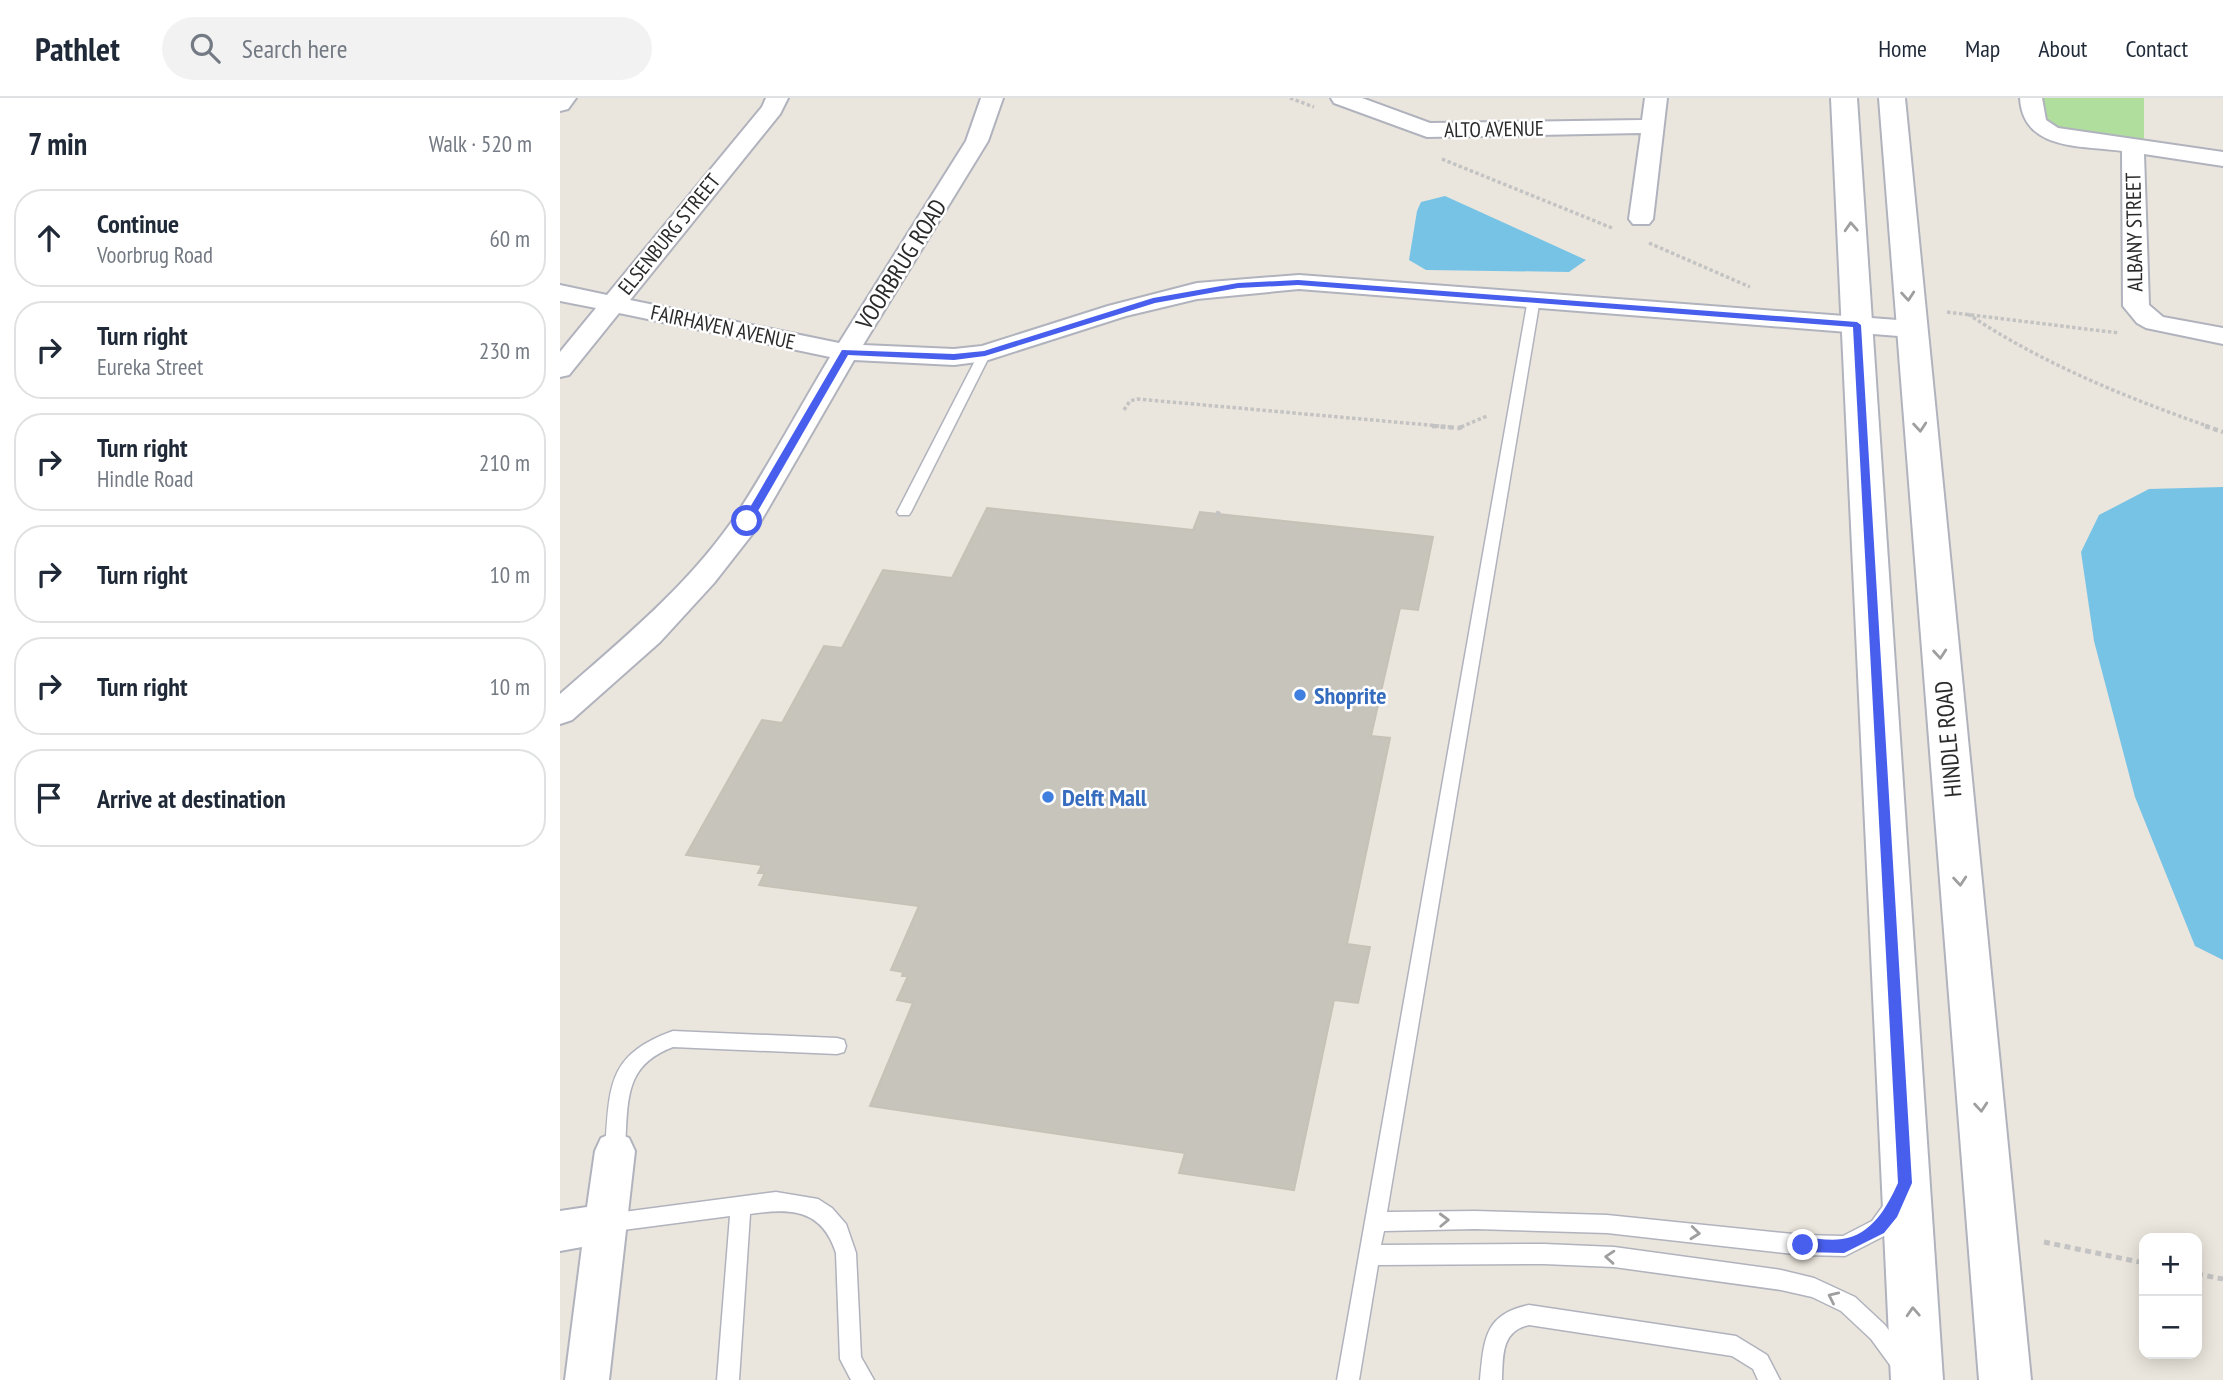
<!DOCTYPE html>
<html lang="en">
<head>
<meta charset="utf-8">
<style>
  :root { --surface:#fff; --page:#f2f2f3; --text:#1f2937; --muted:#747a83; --line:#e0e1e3 }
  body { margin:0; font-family:"PT Sans Narrow",sans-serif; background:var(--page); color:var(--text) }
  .controls { position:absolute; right:21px; bottom:21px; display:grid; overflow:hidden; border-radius:14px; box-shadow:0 4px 18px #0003 }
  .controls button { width:63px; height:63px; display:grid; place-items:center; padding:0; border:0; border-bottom:2px solid var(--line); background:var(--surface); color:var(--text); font:35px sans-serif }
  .stop { position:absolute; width:21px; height:21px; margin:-16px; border:5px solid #485fed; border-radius:50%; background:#fff }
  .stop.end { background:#485fed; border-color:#fff; box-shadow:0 2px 7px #0008 }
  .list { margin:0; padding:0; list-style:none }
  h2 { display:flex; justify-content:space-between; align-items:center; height:91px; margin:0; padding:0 28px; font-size:30px }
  h2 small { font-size:23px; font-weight:400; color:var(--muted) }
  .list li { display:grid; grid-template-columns:46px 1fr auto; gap:21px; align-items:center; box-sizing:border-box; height:98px; margin:0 14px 14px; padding:0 14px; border:2px solid var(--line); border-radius:28px }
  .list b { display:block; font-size:26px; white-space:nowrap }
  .list p { margin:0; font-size:23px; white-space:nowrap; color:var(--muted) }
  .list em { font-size:23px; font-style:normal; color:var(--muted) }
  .icon { flex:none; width:38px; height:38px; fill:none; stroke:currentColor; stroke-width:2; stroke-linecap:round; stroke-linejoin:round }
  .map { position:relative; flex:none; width:1663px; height:1282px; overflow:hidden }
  header { display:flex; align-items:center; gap:42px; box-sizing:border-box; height:98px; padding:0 35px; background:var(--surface); border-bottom:2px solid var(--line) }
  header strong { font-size:33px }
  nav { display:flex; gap:38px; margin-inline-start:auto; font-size:24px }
  .search { width:490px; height:63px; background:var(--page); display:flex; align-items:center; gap:18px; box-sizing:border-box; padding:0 24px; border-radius:38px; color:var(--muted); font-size:26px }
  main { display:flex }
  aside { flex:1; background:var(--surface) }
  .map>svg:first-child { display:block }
</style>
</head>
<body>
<header>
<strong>Pathlet</strong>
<div class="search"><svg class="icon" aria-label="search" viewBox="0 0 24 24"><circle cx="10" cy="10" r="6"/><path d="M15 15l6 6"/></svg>Search here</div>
<nav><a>Home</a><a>Map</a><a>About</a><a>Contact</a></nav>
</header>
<main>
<aside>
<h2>7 min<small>Walk · 520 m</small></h2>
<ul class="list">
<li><svg class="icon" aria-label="ahead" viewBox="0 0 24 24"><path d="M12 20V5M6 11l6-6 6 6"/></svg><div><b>Continue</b><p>Voorbrug Road</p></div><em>60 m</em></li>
<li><svg class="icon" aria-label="right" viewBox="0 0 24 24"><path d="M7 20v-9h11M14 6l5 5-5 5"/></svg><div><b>Turn right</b><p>Eureka Street</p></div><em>230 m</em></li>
<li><svg class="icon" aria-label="right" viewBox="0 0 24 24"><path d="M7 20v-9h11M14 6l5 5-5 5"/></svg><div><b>Turn right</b><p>Hindle Road</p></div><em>210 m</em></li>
<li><svg class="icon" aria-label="right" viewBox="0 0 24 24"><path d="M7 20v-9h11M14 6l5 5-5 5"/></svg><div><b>Turn right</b></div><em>10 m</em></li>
<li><svg class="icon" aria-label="right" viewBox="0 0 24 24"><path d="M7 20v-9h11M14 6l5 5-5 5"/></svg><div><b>Turn right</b></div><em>10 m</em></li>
<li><svg class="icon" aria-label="arrive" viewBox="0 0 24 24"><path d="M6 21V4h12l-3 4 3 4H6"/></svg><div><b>Arrive at destination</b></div></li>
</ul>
</aside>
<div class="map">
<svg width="1663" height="1282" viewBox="0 0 1663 1282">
  <rect width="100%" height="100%" fill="#ebe6dd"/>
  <polygon fill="#b0de9d" points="1481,0 1584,0 1584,45 1500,33 1484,26"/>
  <g fill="#77c3e6">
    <polygon points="885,98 1026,162 1009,174 866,172 849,162 857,113 861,104"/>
    <polygon points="1663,389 1663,862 1635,848 1575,699 1534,543 1521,454 1539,417 1589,391"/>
  </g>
  <polygon fill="#c7c4bb" stroke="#c6c2b7" stroke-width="2" points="427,410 633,432 640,414 873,439 858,512 840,510 811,638 830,640 787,846 810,849 798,905 774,902 734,1092 619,1075 625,1055 310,1008 353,905 337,902 348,878 342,878 343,874 331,872 359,808 199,787 205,775 198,775 202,767 126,757 202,622 222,625 264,548 282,550 323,472 392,480"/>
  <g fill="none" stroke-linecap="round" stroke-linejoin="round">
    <g stroke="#b0b3bd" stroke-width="3">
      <g id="lane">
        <polygon points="974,197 980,201 827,1114 915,1113 1047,1117 1243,1137 1283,1138 1312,1123 1328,1101 1335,1099 1342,1101 1345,1108 1326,1137 1285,1158 1243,1157 1047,1135 915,1131 824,1133 821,1147 984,1146 1054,1149 1221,1172 1254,1180 1295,1199 1325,1227 1365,1282 1341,1282 1311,1241 1281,1213 1252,1199 1221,1192 1054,1169 984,1166 818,1167 799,1282 777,1282 968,201"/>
        <polygon points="425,251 431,255 351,414 349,417 339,417 337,414 419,255"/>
        <path d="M113,933L277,940L284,942L286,948L284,954L277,956L113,949C71,965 68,991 66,1032C65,1042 66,1051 62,1059L55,1062L48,1059L45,1053C50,989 46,957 113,933Z"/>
        <path d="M216,1094L258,1101L272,1110L286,1126L296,1155L301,1259L314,1282H291L280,1261L276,1155C262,1111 231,1110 190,1116L179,1282H157L170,1118L48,1134L41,1132L38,1125L41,1118L48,1116Z"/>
        <path d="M969,1207L1176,1238L1207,1257L1220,1282H1198L1193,1271L1172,1258L969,1227C941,1233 943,1258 942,1282H920C924,1242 924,1216 969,1207Z"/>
      </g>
    </g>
    <g stroke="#b0b3bd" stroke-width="4">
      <g id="street">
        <polygon points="0,0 16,0 8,11 0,13"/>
        <path d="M206,0H228L220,16L70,202L279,245L406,43L421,0H443L428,43L303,247L394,251L422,248L548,208L637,185L739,177L1351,223L1360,226L1364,231L1360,236L1351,239L739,191L637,201L566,218L425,263L394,267L294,262L197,430L154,485L100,544L12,622L0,626V596C63,541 130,486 177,416C210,365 239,311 270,259L59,215L9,277L0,279V254L36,210L0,203V187L47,197L202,9Z"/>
        <polygon points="771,0 802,0 870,25 1082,22 1085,0 1107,0 1093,121 1089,126 1073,126 1069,121 1081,35 867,39 774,5"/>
        <path d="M1460,0H1482L1486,22L1498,30L1663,54V68L1584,56L1589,207L1603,219L1663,230V246L1586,230L1577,225L1563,208L1562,53C1521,47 1463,53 1460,0Z"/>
        <polygon points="55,1034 69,1040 75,1053 49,1282 5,1282 22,1149 0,1153 0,1113 27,1109 35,1053 41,1040"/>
      </g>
    </g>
    <g stroke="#b0b3bd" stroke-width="4">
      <g id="secondary">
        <polygon points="1271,0 1297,0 1383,1282 1331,1282"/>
        <polygon points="1319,0 1345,0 1471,1282 1419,1282"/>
      </g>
    </g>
    <g stroke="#c3c3c3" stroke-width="3.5" stroke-dasharray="3.5 2.5" stroke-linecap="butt">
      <polyline points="730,0 754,9"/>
      <polyline points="882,61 1052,130"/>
      <polyline points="1089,145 1190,189"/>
      <polyline points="1387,214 1559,235"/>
      <path d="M1408,216C1483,266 1565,299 1650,329"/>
      <polyline points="564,312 570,303 577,301 891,329"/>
      <polyline points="901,329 927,318"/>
    </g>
    <g stroke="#c3c3c3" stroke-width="4.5" stroke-dasharray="5 3.5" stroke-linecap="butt">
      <polyline points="872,328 899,330 905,328"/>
      <polyline points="1645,328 1663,334"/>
      <polyline points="657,418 660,410"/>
    </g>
    <g stroke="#c3c3c3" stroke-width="5" stroke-dasharray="6 4.5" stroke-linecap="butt">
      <polyline points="1484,1144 1584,1165"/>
      <polyline points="1637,1176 1663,1181"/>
    </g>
    <use href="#lane" fill="#fff" fill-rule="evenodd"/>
    <use href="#street" fill="#fff" fill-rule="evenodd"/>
    <use href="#secondary" fill="#fff" fill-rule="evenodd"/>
  </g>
  <defs><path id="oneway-chevron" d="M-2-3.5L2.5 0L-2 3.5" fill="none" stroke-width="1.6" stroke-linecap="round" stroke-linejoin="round" transform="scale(1.75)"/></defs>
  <g stroke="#9f9f9f">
    <use href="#oneway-chevron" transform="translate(1291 129) rotate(-93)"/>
    <use href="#oneway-chevron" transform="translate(1348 198) rotate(85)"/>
    <use href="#oneway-chevron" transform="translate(1360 329) rotate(85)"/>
    <use href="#oneway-chevron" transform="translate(1380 556) rotate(85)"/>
    <use href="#oneway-chevron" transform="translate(1400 783) rotate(85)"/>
    <use href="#oneway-chevron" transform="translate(1421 1009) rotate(85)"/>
    <use href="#oneway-chevron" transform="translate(884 1122) rotate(-2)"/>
    <use href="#oneway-chevron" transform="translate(1135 1135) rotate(6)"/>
    <use href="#oneway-chevron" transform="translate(1050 1159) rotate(-176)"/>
    <use href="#oneway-chevron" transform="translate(1273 1199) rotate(-155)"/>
    <use href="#oneway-chevron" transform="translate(1353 1214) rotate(-93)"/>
  </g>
  <path fill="#485fed" d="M738,182L1297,224L1301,227L1352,1085L1337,1119L1324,1135L1284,1155L1243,1154L1235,1147L1243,1140C1255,1140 1270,1143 1282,1141C1312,1137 1327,1109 1338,1085L1293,229L738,187L678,190L595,205L425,258L394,262L288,257L191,425L182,423L282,252L394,256L424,253L593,200L678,185Z"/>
  <g fill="#3f7fe0" stroke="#fff" stroke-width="2.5">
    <circle cx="740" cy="597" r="7"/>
    <circle cx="488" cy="699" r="7"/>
  </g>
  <g text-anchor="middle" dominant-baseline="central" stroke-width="5" stroke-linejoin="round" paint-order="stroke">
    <g font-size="21" fill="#2a2a2a" stroke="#fff">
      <text transform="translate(934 31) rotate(-1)">ALTO AVENUE</text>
      <text transform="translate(1574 134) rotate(-91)">ALBANY STREET</text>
      <text transform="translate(109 136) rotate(-51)">ELSENBURG STREET</text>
      <text transform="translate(163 229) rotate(12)">FAIRHAVEN AVENUE</text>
    </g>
    <g font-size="24" fill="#2a2a2a" stroke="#fff">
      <text transform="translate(341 166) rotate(-58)">VOORBRUG ROAD</text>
      <text transform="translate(1388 641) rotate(-95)">HINDLE ROAD</text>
    </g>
    <g font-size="24" font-weight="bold" fill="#366cbe" stroke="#fff" text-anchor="start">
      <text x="754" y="597">Shoprite</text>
      <text x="502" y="699">Delft Mall</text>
    </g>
  </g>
</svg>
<div class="controls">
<button>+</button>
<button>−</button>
</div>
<div class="stop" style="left:187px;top:423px"></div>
<div class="stop end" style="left:1243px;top:1147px"></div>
</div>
</main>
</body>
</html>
